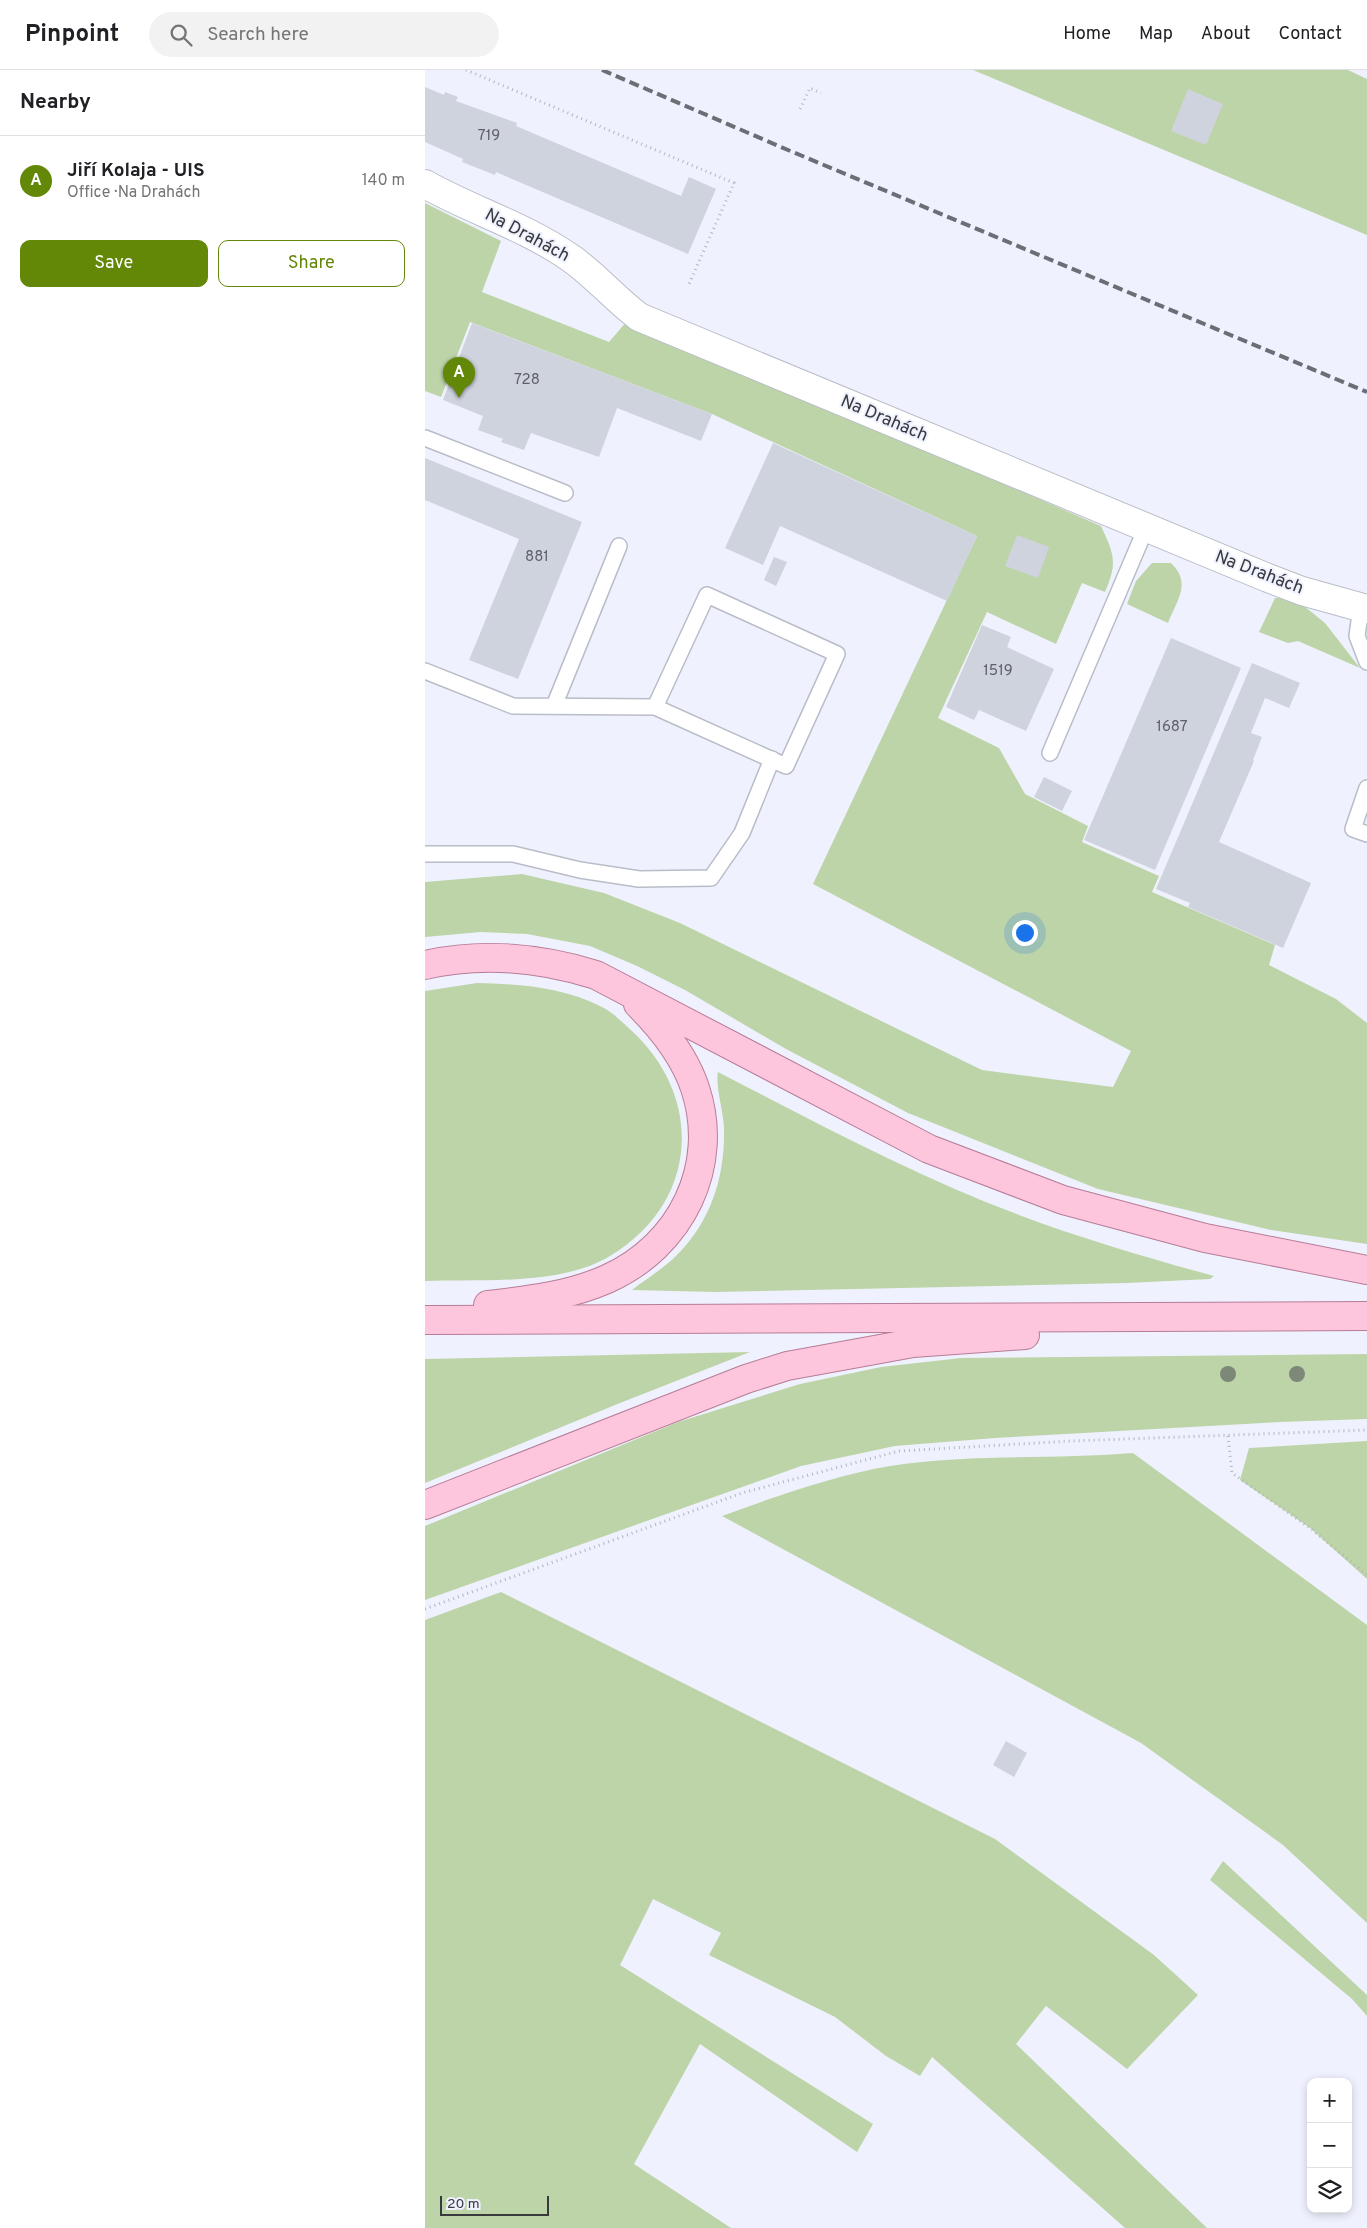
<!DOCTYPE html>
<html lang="en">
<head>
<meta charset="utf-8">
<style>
  :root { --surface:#fff; --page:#f2f2f2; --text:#202124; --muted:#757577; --line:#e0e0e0; --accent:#638707 }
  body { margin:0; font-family:Overpass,sans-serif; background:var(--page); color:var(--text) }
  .controls { position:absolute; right:15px; bottom:15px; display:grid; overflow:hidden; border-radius:10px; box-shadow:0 2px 8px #0003 }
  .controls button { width:45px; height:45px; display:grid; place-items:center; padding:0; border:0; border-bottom:1px solid var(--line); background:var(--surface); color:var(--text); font:25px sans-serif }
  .scale { position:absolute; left:15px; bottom:12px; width:109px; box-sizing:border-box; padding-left:5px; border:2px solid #383a3e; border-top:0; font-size:14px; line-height:18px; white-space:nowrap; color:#383a3e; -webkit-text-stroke:4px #eff2fe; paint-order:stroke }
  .you { position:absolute; left:599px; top:862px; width:18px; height:18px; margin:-12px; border:4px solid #fff; border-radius:50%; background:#1a73e8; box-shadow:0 0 0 8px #1a73e833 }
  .badge { display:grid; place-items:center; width:32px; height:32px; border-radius:50%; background:var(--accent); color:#fff; font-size:16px; font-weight:700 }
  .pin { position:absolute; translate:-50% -41px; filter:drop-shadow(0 1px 2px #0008) }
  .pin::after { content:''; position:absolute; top:26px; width:18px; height:15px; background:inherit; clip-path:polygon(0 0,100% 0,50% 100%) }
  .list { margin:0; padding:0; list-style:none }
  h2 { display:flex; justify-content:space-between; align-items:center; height:65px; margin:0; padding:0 20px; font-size:21px }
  h2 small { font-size:16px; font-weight:400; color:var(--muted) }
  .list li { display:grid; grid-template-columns:32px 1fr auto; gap:15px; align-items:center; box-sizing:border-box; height:90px; padding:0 20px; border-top:1px solid var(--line) }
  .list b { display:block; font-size:19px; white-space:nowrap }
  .list p { margin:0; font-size:16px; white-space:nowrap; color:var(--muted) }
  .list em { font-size:16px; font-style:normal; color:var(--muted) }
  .actions { display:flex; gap:10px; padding:15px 20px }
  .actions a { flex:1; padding:11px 0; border:1px solid var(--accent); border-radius:10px; text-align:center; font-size:18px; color:var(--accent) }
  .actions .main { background:var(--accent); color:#fff }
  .icon { flex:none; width:28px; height:28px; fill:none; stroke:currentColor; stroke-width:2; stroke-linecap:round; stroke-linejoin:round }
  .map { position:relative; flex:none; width:942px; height:2158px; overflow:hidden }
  header { display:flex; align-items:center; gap:30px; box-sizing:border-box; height:70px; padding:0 25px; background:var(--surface); border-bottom:1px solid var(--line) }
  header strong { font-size:24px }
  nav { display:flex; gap:28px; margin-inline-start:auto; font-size:18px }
  .search { width:350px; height:45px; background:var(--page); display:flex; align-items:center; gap:12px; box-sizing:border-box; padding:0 18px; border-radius:28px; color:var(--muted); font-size:19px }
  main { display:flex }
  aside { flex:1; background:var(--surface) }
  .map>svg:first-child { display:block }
</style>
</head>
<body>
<header>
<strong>Pinpoint</strong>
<div class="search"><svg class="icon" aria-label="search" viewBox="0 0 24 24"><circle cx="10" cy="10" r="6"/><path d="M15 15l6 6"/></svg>Search here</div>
<nav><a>Home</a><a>Map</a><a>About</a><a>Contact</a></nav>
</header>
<main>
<aside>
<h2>Nearby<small></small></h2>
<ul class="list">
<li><span class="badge">A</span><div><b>Jiří Kolaja - UIS</b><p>Office · Na Drahách</p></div><em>140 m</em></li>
</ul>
<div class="actions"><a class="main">Save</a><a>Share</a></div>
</aside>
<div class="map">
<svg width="942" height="2158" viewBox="0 0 942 2158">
  <rect width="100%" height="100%" fill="#eff2fe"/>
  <g fill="#bdd4a8">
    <polygon points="548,0 923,0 942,9 942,165"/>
    <path d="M0,133L76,171L57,222L184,272L202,251L676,456C689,484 693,492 680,522L657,513L631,574L562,542L513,648L574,678L600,724L663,756L657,772L734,806L727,822L850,875L844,895L911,929L942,953V1174L846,1160L673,1119L483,1043L361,979L260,920L212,896L165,876L102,864L56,862L0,867V812L97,804L179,823L255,853L557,1000L688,1017L706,981L388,814L552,466L287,344L45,252L16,327L0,321Z"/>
    <path d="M727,493H746C767,513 752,530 743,553L702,534L711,511Z"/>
    <polygon points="850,528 869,528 900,553 935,598 873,571 863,573 834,562"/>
    <path d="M52,913C95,914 138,917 177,937C189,943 199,954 209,963C280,1031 272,1134 185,1186C136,1216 56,1209 0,1211V921Z"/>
    <path d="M293,1002C392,1053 490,1106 594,1145C658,1169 723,1188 789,1206L785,1209L702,1213L290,1222L207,1220C221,1209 239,1198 252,1185C286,1151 300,1107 299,1059C299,1043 290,1016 293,1002Z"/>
    <polygon points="325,1282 195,1333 0,1413 0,1289"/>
    <polygon points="942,1284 942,1349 855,1352 570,1368 470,1376 376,1396 0,1530 0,1456 253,1352 375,1314 456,1297 536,1288"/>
    <polygon points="942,1371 942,1509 885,1458 815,1410 824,1378"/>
    <path d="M708,1383L942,1555V1853L858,1775L716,1673L297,1446C352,1426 407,1406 465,1396C545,1383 627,1390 708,1383Z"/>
    <polygon points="76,1522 570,1769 729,1885 773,1925 702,1999 621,1936 591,1974 782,2158 700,2158 507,1987 495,2006 461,1986 410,1947 284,1885 296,1863 228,1829 195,1895 448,2054 432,2082 275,1974 209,2094 306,2158 0,2158 0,1550"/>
    <polygon points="798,1791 942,1925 942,1946 927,1929 785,1810"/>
  </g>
  <g fill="#cfd3de">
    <polygon points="0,17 19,25 20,22 33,27 31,31 92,53 91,56 256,126 264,107 291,119 263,184 71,102 70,105 37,92 38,89 0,72"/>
    <polygon points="763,19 798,34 781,75 746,61"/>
    <polygon points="47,253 287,344 276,371 192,338 174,387 106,363 99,380 76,372 78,369 53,360 58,346 18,330"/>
    <polygon points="348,373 552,466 522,531 355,456 338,495 300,478"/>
    <polygon points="0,388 157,452 93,609 44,590 94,469 0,430"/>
    <polygon points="592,465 624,477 613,508 580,496"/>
    <polygon points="349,487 362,492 351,516 339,510"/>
    <polygon points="557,555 586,567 582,577 629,599 601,661 554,640 549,650 521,637"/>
    <polygon points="746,568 816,598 730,800 659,770"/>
    <polygon points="827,593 875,613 864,638 840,628 826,663 837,667 828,690 829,691 794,772 886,813 858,878 763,837 765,833 731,819"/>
    <polygon points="619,707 647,721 637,741 609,727"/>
    <polygon points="581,1671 602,1683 589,1707 568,1695"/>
  </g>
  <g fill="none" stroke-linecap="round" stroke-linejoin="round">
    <g stroke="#b9bdc7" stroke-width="18">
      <g id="lane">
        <polyline points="0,368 140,423"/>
        <polyline points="936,537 932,566 942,592"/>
        <polyline points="0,601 88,636 230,637 361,696 412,584 282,525 230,637"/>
        <polyline points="129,636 194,476"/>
        <polyline points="625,683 721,458"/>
        <polyline points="942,718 928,759 942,764"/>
        <polyline points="0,784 88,784 155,800 214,809 286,808 317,763 347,689"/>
      </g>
    </g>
    <g stroke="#b9bdc7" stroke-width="30">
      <path id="street" d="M0,114C48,141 102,157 147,189C172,207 190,229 214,247L843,508L877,521L942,539"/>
    </g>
    <g stroke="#b77c97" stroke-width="30">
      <g id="primary">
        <path d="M0,895C57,882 117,888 171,905L504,1079L638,1130L780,1168L942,1200"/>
        <path d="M63,1235C104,1230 144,1226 182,1209C256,1176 296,1096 270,1018C259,985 237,958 213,934"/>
        <polyline points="0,1250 942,1246"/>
        <polyline points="0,1435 321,1309 362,1296 488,1273 600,1265"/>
      </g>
    </g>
    <g stroke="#b2b5be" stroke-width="3" stroke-dasharray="1 4" stroke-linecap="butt">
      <polyline points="41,0 309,113 264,214"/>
      <polyline points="375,39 385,18 396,23"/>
      <polyline points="803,1366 807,1403 885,1458 942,1505"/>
      <polyline points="0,1539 317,1423 474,1381 646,1371 942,1360"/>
    </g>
    <use href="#lane" stroke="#fff" stroke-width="15"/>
    <use href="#street" stroke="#fff" stroke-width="28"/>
    <use href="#primary" stroke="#fdc6dd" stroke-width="28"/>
    <polyline stroke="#6c6e75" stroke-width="4" stroke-dasharray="10 5" stroke-linecap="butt" points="177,0 363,80 942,322"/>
  </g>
  <g fill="#7d8879">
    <circle cx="803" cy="1304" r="8"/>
    <circle cx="872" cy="1304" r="8"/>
  </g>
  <g text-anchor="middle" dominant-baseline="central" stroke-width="4" stroke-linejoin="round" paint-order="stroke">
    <g font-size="15" fill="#5e6066">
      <text x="64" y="66">719</text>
      <text x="102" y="310">728</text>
      <text x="112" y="487">881</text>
      <text x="573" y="601">1519</text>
      <text x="747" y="657">1687</text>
    </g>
    <g font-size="18" fill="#383a3e" stroke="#eff2fe">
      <text transform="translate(102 166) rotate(28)">Na Drahách</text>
      <text transform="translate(459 349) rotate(23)">Na Drahách</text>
      <text transform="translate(834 503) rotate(21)">Na Drahách</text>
    </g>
  </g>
</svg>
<div class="controls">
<button>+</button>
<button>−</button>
<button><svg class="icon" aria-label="layers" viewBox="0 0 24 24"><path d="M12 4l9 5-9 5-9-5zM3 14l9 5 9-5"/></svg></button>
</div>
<div class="scale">20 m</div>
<div class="you"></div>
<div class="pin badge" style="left:34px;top:328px">A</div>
</div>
</main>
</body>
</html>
